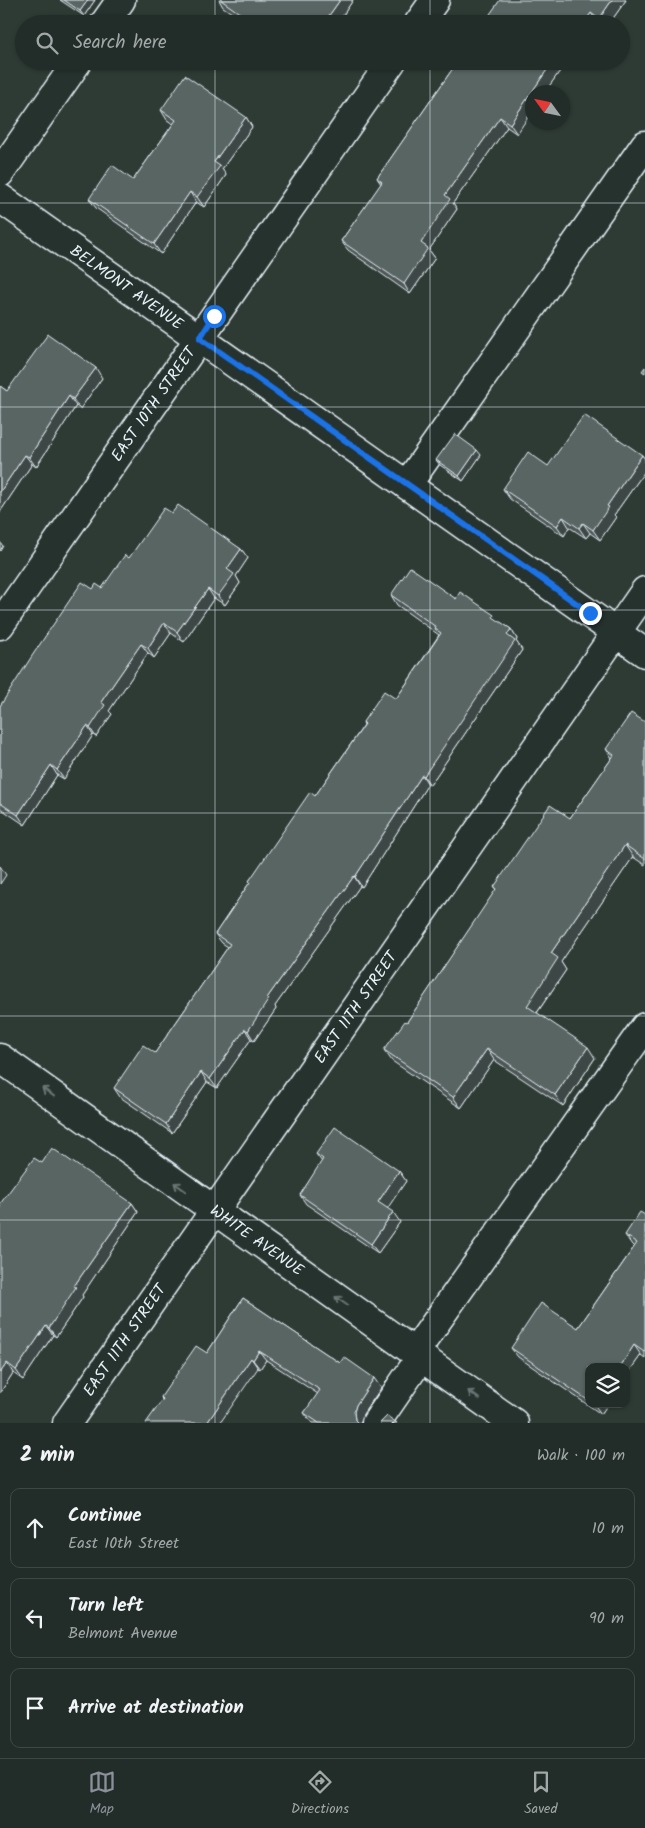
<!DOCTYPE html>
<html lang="en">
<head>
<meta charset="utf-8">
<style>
  :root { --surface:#222c28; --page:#2e3834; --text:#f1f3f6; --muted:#a2a7a8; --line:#3f4845; --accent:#8c9099 }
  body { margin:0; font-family:Kalam,sans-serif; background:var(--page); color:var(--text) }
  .controls { position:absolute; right:15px; bottom:15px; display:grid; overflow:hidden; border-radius:10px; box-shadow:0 1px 4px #0004 }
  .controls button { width:45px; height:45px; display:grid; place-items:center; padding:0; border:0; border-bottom:1px solid var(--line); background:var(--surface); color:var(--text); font:25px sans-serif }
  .compass { position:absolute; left:525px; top:85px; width:45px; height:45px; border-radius:50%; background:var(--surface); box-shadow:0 1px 4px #0004; rotate:303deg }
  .stop { position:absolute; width:15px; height:15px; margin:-11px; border:4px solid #1a73e8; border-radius:50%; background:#fff }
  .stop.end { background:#1a73e8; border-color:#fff; box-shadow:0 1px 5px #0008 }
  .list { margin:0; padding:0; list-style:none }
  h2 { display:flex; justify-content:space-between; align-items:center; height:65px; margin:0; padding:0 20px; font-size:21px }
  h2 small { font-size:16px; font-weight:400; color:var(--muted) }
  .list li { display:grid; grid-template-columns:32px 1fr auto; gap:15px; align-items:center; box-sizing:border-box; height:80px; margin:0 10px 10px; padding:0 10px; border:1px solid var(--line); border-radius:10px }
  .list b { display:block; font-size:19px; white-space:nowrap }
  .list p { margin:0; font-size:16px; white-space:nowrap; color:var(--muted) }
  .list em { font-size:16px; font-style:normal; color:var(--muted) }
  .icon { flex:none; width:28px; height:28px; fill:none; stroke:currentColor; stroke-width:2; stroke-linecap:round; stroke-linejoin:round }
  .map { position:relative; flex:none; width:645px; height:1423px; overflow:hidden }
  .search { position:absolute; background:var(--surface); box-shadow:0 1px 4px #0004; left:15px; right:15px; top:15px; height:55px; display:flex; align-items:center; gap:12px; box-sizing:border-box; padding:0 18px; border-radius:28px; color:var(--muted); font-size:19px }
  .sheet { height:335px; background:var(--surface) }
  nav { display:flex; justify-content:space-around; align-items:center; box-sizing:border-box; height:70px; border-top:1px solid var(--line); background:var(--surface); font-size:14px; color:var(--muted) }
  nav a { display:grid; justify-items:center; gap:2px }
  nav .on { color:var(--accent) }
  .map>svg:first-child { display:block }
</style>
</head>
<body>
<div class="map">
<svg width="645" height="1423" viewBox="0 0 645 1423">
  <rect width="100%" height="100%" fill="#2e3b35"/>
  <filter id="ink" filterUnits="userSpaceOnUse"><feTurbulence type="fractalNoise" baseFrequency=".02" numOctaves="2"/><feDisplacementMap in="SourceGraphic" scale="10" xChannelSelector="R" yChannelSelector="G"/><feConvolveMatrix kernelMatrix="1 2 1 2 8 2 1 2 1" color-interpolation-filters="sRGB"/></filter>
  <g filter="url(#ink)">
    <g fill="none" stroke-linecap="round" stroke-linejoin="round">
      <g stroke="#e8f1f8" stroke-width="31">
        <g id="minor">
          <polyline points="104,24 121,0"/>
          <polyline points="418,24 435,0"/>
          <polyline points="0,173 78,61"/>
          <path id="s1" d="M0,198L645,653"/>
          <polyline points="407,485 645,145"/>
          <path id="s2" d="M0,625L392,61"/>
          <path id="s3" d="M0,1058L514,1423"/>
          <polyline points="415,1352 645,1027"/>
          <path id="s4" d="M67,1423L645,591"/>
          <polyline points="376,1423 421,1357"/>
        </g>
      </g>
      <use href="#minor" stroke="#26332d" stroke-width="28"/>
    </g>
    <g fill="#4d5755" stroke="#e8f1f8">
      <polygon points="60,0 95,0 84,16"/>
      <polygon points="219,0 353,0 337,24 248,24 223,7"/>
      <polygon points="626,0 609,24 599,24 597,22 483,24"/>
      <polygon points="458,61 567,61 545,92 532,92 517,134 507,127 453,203 457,209 429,250 435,258 410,294 348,250 341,241 381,184 377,178"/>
      <polygon points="161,110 246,117 252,127 222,169 226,175 204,207 196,202 161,254 96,208 89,199 133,180 173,124 167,120"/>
      <polygon points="102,378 80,409 76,406 36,467 32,464 0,512 0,386 7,391"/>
      <polygon points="481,455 463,481 440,465 436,460"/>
      <polygon points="642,455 645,459 645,471 614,515 616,517 600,540 590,533 586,538 569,527 564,536 510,499 503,489 548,466"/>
      <polygon points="172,513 241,549 248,558 236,576 240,583 225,605 214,598 184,642 171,633 154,658 148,653 109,711 112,714 96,737 93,735 64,779 57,775 25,825 0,808 0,706 93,589 102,588"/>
      <polygon points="391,595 456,599 498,621 511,629 517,639 516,641 522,650 430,785 428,784 362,887 360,886 275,1006 276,1009 254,1041 251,1039 217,1088 207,1082 172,1133 120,1097 114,1088 155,1053 228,947 222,943 215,934 250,882 249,881 315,796 364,725 363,722 396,699 439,635 397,605"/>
      <polygon points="645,722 645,865 633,857 561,962 566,970 537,1013 595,1058 563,1106 494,1060 461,1108 392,1061 384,1050 407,1022 496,890 494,887 570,818 612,758 606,749"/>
      <polygon points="316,1154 399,1171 406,1181 387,1208 400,1222 378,1253 306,1204 300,1195 322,1162"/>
      <polygon points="42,1163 132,1203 138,1212 82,1295 83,1297 56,1337 53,1335 23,1380 13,1373 0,1393"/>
      <polygon points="645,1215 645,1358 641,1355 626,1376 626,1367 589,1367 589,1404 608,1404 601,1414 518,1357 511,1348 578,1328 634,1247 632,1245 625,1235"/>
      <polygon points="243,1298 340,1363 381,1388 363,1414 361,1421 361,1423 312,1423 304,1413 318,1394 266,1360 260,1369 258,1368 162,1400 161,1397 207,1353"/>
    </g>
    <g fill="#3e4745" stroke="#e8f1f8">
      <polygon points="88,0 95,0 84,16 80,11"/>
      <polygon points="340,0 353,0 337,24 323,24"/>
      <polygon points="612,0 626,0 609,24 603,24 599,19"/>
      <polygon points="591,13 597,22 596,24 583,24"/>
      <polygon points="305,61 310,61 308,66"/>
      <polygon points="553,61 567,61 545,92 532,92 532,111 517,134 510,124"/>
      <polygon points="246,117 252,127 222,169 226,175 204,207 197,197 214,162"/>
      <polygon points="500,117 507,127 453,203 457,209 429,250 435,258 410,294 404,284 421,243 445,195"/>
      <polygon points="190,192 196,202 161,254 154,244"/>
      <polygon points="96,368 102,378 80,409 73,399"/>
      <polygon points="69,396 76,406 36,467 29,457"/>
      <polygon points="477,450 481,455 463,481 459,476"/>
      <polygon points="25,455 32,464 0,512 0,492"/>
      <polygon points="642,455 645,459 645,471 614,515 616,517 600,540 593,530 607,506"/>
      <polygon points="563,517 569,527 564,536 557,526"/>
      <polygon points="583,523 590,533 586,538 579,528"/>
      <polygon points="0,542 3,546 0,551"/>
      <polygon points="241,549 248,558 236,576 240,583 225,605 218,596 227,569"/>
      <polygon points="208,589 214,598 184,642 177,632"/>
      <polygon points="164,623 171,633 154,658 148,648"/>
      <polygon points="511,629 517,639 516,641 522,650 430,785 424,776 507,635"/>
      <polygon points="141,644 148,653 109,711 112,714 96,737 90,728 101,702"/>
      <polygon points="87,726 93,735 64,779 57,770"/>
      <polygon points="51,765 57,775 25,825 18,815"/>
      <polygon points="422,775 428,784 362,887 355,877"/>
      <polygon points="625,845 633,857 561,962 566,970 534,1017 527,1006 551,953"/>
      <polygon points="0,866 6,875 0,884"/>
      <polygon points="354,876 360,886 275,1006 276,1009 254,1041 248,1031 267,998"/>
      <polygon points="245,1029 251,1039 217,1088 210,1079"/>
      <polygon points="588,1047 595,1058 563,1106 555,1095"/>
      <polygon points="487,1049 494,1060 461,1108 453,1097"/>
      <polygon points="201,1072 207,1082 172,1133 166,1124"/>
      <polygon points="399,1171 406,1181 385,1212 378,1202"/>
      <polygon points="132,1203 138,1212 82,1295 83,1297 56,1337 49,1328 74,1286"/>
      <polygon points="393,1212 400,1222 378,1253 371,1244"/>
      <polygon points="46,1326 53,1335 23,1380 16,1370"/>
      <polygon points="634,1345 641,1355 626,1376 626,1367 620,1367"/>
      <polygon points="259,1351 266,1360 260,1369 253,1360"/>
      <polygon points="251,1358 258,1368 220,1423 207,1423"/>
      <polygon points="7,1363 13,1373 0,1393 0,1373"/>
      <polygon points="374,1378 381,1388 363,1414 361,1421 361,1423 357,1423 355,1420 354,1412 356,1405"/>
      <polygon points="594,1404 608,1404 601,1414"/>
    </g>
    <g fill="#596563" stroke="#e8f1f8">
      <polygon points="64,0 88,0 80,11"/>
      <polygon points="221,0 340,0 323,24 255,24"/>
      <polygon points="500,0 612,0 599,19 591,13 583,24 483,24"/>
      <polygon points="458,61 553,61 510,124 500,117 445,195 450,199 421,243 428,248 404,284 341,241 382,182 377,178"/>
      <polygon points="185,75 246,117 214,162 220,166 197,197 190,192 154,244 89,199 112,165 133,180 176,120 161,110"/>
      <polygon points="48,334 96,368 73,399 69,396 29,457 25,455 0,492 0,386 7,391"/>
      <polygon points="645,367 645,373 642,371"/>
      <polygon points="584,415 642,455 607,506 609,507 593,530 583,523 579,528 563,517 557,526 503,489 528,452 548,466"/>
      <polygon points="455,434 477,450 459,476 436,460"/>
      <polygon points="178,505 241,549 227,569 234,574 218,596 208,589 177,632 164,623 148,648 141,644 101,702 105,705 90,728 87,726 57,770 51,765 18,815 0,803 0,706 32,656 82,582 93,589 96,584 102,588 125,555 129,558 164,508 172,513"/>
      <polygon points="410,567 456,599 460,592 494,615 493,617 511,629 507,635 515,641 424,776 422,775 355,877 354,876 267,998 269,999 248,1031 245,1029 210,1079 201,1072 166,1124 114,1088 143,1045 155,1053 230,944 215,934 250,882 249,881 310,792 315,796 365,724 363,722 384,691 396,699 441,633 435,629 436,627 391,595"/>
      <polygon points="631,713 645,722 645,859 625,845 551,953 558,958 527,1006 588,1047 555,1095 487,1049 453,1097 384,1050 405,1021 407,1022 496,889 494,887 550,805 570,818 614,755 606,749"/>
      <polygon points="335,1127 399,1171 378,1202 393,1212 371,1244 300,1195 323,1159 316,1154"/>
      <polygon points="52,1148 132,1203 74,1286 76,1287 49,1328 46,1326 16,1370 7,1363 0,1373 0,1204 34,1158 42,1163"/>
      <polygon points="640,1212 645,1215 645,1350 644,1352 634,1345 620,1367 589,1367 589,1401 511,1348 541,1303 578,1328 637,1243 625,1235"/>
      <polygon points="243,1298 340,1363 344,1357 374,1378 356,1405 354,1412 355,1420 358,1423 319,1423 304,1413 320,1390 259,1351 253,1360 251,1358 207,1423 146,1423 163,1399 161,1397 196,1346 207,1353"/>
      <polygon points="387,1416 397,1423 380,1423"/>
    </g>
    <defs><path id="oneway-shaft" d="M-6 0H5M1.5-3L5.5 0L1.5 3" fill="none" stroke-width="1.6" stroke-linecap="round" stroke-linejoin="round" transform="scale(1.25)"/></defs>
    <g stroke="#6a7674">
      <use href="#oneway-shaft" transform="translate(48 1092) rotate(-144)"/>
      <use href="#oneway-shaft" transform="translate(180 1187) rotate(-144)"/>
      <use href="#oneway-shaft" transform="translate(341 1301) rotate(-145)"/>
      <use href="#oneway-shaft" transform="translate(474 1395) rotate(-144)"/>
    </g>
  </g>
  <g fill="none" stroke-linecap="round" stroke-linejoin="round" filter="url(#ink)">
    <polyline stroke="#1a73e8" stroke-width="6" points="214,316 200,338 590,613"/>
  </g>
  <path fill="none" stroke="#e8f1f8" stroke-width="1" stroke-opacity="0.55" d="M215,0V24M430,0V24M215,61V1423M430,61V1423M0,203H645M0,407H645M0,610H645M0,813H645M0,1016H645M0,1220H645"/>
  <g text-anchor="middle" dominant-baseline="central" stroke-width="5" stroke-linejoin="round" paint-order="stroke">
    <g font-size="16" fill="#e8f1f8" stroke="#26332d">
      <text stroke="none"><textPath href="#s1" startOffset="155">BELMONT AVENUE</textPath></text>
      <text stroke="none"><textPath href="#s2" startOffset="269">EAST 10TH STREET</textPath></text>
      <text stroke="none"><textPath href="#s4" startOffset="506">EAST 11TH STREET</textPath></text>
      <text stroke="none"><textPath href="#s3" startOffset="315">WHITE AVENUE</textPath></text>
      <text stroke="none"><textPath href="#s4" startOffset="101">EAST 11TH STREET</textPath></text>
    </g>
  </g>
</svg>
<div class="controls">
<button><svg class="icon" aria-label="layers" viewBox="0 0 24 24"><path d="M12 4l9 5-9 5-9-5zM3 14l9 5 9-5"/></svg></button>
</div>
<svg class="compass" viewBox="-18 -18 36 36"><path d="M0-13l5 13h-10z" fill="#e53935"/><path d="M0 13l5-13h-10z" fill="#a2a7a8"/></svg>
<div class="stop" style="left:214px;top:316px"></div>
<div class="stop end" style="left:590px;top:613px"></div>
<div class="search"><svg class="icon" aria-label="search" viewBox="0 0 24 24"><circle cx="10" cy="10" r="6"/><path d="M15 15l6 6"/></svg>Search here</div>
</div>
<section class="sheet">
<h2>2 min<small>Walk · 100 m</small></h2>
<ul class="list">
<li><svg class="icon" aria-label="ahead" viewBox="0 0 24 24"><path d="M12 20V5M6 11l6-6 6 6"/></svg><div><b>Continue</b><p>East 10th Street</p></div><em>10 m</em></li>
<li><svg class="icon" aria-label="left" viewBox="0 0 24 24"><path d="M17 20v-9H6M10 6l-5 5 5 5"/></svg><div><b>Turn left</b><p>Belmont Avenue</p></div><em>90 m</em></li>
<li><svg class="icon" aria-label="arrive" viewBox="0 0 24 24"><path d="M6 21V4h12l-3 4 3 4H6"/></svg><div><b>Arrive at destination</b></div></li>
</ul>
</section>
<nav>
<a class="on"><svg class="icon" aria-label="map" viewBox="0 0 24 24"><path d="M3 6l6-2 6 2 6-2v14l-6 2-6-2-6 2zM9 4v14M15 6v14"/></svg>Map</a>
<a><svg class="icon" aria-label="directions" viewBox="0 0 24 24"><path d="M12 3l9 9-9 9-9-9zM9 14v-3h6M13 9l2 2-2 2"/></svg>Directions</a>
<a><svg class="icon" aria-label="saved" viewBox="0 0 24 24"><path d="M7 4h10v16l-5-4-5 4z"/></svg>Saved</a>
</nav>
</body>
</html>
